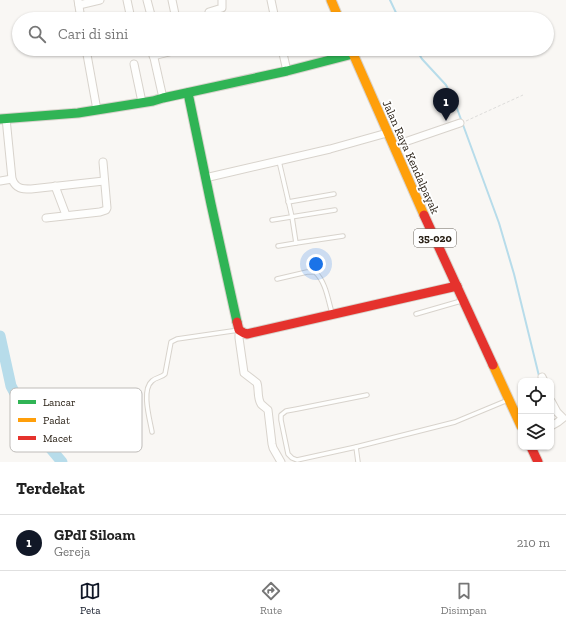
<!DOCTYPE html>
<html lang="id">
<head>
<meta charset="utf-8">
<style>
  :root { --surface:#fff; --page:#f2f2f2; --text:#222; --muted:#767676; --line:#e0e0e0; --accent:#111827 }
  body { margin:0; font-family:"Zilla Slab",serif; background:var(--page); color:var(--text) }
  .controls { position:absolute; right:12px; bottom:12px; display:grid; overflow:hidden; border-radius:8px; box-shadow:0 1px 3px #0004 }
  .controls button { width:36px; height:36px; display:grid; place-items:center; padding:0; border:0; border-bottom:1px solid var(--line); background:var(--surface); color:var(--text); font:20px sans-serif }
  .you { position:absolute; left:316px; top:264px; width:14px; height:14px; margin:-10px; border:3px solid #fff; border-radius:50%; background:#1a73e8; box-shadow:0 0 0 6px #1a73e833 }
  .badge { display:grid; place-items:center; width:26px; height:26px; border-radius:50%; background:var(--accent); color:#fff; font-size:13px; font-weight:700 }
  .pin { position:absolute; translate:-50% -33px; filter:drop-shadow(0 1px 2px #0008) }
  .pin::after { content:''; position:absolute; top:21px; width:14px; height:12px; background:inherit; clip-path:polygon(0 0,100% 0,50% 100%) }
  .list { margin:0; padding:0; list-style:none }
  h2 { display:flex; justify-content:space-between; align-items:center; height:52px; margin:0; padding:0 16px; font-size:17px }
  h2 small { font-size:13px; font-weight:400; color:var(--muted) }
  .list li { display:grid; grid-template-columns:26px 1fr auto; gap:12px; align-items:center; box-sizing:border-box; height:56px; padding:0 16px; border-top:1px solid var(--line) }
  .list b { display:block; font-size:15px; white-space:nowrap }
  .list p { margin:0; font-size:13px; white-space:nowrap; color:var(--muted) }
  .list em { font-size:13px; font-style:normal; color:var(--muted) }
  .icon { flex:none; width:22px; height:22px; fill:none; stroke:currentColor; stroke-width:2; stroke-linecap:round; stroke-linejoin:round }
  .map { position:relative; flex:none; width:566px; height:462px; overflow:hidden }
  .search { position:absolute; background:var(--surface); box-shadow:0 1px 3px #0004; left:12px; right:12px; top:12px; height:44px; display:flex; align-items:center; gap:10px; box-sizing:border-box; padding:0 14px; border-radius:22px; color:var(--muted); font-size:15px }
  .sheet { height:108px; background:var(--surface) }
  nav { display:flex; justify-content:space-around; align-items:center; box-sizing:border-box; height:56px; border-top:1px solid var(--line); background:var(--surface); font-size:11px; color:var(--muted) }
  nav a { display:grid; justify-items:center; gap:2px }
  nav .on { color:var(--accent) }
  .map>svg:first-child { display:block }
</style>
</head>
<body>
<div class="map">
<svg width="566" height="462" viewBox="0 0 566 462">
  <rect width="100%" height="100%" fill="#f9f7f4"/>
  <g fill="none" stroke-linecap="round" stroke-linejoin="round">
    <g stroke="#b7dcea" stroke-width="2">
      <polyline points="390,0 399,19"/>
      <polyline points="416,49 422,59 446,85 455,103 499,223 514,274 539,376"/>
    </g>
    <polyline stroke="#b7dcea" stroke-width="11" points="0,336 11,386 35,430 62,462"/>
    <g stroke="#d8d3cc" stroke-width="5.5">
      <g id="lane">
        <polyline points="279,161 292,217 296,243 343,236"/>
        <polyline points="288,202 334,194"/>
        <polyline points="272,220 335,210"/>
        <polyline points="278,246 296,243"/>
        <path d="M277,279L307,272H315C326,282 328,300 332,313"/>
        <polyline points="416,314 461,301"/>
        <polyline points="367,395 297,409 286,411 281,415 281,420 288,454 292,458 297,460 356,447 455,422 508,400"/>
        <path d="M152,432C150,420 141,390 152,381C156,377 161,378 165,374L171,342L177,339L239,330"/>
        <polyline points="356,447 358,462"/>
      </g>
    </g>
    <g stroke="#d8d3cc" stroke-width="9">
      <g id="street">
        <polyline points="78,0 81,19"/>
        <polyline points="127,0 130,14"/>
        <polyline points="147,0 152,19"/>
        <polyline points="172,0 176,19"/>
        <polyline points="271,0 275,19"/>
        <polyline points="79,5 100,0"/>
        <polyline points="209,12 222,8 222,0"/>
        <polyline points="86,49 97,110"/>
        <polyline points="152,49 163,98"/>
        <polyline points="282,49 287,71"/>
        <polyline points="153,56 181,49"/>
        <polyline points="134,64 142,102"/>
        <path d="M6,118L12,179C16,189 22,189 31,189L104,181"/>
        <polyline points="393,146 460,123"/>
        <polyline points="205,178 330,149 387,133"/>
        <polyline points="0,181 12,179"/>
        <polyline points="55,186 66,215"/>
        <polyline points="46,218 100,212 106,210 107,208 103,162"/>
        <path d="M246,334L239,335V338L244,373L257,383C259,389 257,398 261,404C263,406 266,408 268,410L272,444L273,448L281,462"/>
        <polyline points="542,377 544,381"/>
        <polyline points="551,401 557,412 563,418 558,422 551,426"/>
      </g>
    </g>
    <g stroke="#d8d3cc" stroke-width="11">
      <g id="fast">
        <polyline points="188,93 211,204 237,322"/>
        <polyline points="0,119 78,113 153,101 163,98 287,71 353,54"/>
      </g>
    </g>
    <g stroke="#d8d3cc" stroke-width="11">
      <g id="slow">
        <polyline points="331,0 339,19"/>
        <polyline points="351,49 424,215"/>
        <polyline points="493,365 521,426"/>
      </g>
    </g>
    <g stroke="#d8d3cc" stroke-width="11">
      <g id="jam">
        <polyline points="424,215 493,365"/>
        <polyline points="237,322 239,330 244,333 247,334 457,286"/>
        <polyline points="531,447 538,462"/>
      </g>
    </g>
    <polyline stroke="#dedddb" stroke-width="1" stroke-dasharray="3 2" stroke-linecap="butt" points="466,121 523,95"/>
    <use href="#lane" stroke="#fefefd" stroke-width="3.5"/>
    <use href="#street" stroke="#fefefd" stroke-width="7"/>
    <use href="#fast" stroke="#30b455" stroke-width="9"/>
    <use href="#slow" stroke="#ff9f0a" stroke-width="9"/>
    <use href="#jam" stroke="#e5322d" stroke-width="9"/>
  </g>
  <g text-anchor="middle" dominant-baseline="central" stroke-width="3.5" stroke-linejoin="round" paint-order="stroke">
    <rect fill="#fff" stroke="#6a645c" stroke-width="1" x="414" y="229" width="42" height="18" rx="3"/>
    <g font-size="11" font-weight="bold" fill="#2a2116">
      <text x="435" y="238">35-020</text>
    </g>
    <g font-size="12" fill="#2a2116" stroke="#fff">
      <text transform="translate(411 157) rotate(66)">Jalan Raya Kendalpayak</text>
    </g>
  </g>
  <rect x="10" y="388" width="132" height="64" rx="6" fill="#fff" stroke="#bfbcb9" stroke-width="1"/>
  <rect x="18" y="400" width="18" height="4" fill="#30b455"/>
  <rect x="18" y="418" width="18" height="4" fill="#ff9f0a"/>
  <rect x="18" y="436" width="18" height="4" fill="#e5322d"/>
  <g font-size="11" fill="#2a2116">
    <text x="43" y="406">Lancar</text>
    <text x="43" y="424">Padat</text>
    <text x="43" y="442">Macet</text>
  </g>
</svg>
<div class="controls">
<button><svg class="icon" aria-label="locate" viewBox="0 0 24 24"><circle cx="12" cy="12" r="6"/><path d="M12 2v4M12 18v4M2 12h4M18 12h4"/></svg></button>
<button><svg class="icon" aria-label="layers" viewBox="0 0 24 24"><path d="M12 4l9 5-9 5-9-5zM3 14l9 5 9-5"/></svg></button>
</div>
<div class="you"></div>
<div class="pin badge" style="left:446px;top:121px">1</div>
<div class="search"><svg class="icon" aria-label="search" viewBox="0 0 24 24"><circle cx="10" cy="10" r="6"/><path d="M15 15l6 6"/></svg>Cari di sini</div>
</div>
<section class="sheet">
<h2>Terdekat<small></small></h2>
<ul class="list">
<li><span class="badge">1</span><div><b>GPdI Siloam</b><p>Gereja</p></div><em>210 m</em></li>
</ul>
</section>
<nav>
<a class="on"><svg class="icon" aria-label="map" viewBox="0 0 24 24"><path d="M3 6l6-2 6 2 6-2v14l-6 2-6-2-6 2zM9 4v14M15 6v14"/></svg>Peta</a>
<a><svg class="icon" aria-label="directions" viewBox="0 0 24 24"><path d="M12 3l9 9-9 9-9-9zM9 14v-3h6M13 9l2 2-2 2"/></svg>Rute</a>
<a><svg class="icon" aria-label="saved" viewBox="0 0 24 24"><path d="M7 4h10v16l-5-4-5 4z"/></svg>Disimpan</a>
</nav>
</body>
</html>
